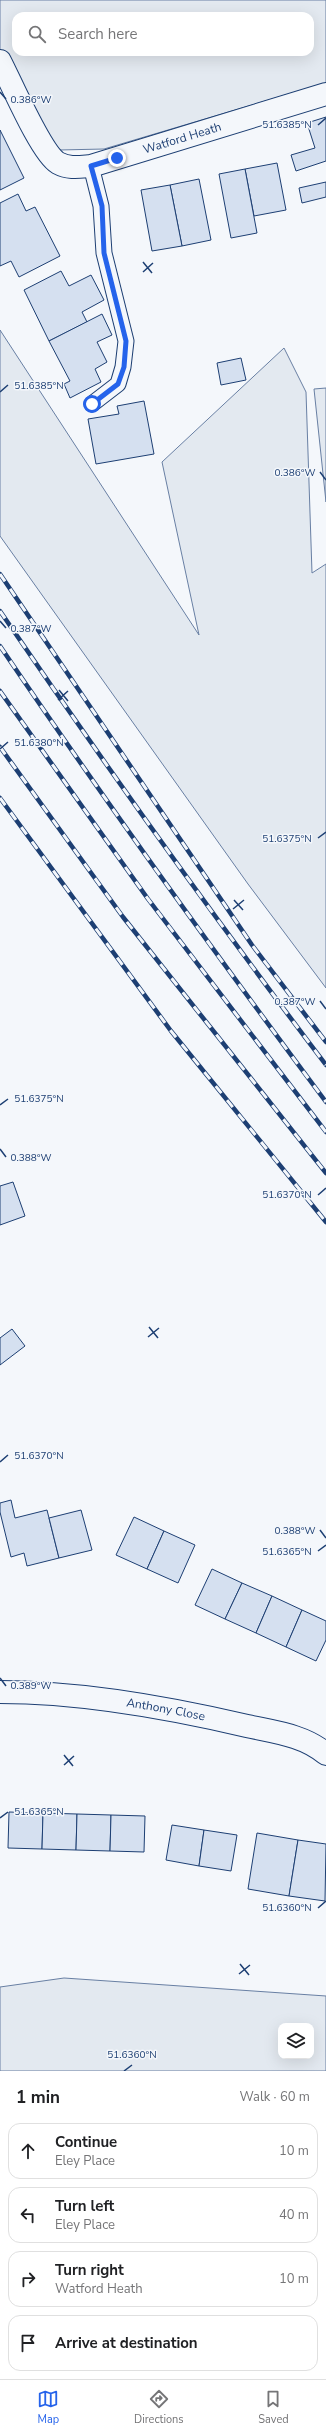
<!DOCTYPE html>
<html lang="en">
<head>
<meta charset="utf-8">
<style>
  :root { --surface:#fff; --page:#f2f2f2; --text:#202124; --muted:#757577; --line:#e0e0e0; --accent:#2563eb }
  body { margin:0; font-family:"Nunito Sans",sans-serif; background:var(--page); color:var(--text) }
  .controls { position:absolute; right:12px; bottom:12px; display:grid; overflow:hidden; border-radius:8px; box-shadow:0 4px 16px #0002 }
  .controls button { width:36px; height:36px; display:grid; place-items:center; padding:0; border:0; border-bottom:1px solid var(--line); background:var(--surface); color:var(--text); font:20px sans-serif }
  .stop { position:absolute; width:12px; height:12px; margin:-9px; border:3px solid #2563eb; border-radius:50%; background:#fff }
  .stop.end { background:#2563eb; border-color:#fff; box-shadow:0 1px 4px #0008 }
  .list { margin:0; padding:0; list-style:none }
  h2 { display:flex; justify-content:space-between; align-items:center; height:52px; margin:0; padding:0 16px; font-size:17px }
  h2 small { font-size:13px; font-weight:400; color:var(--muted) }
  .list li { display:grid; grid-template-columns:26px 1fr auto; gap:12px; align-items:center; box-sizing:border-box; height:56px; margin:0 8px 8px; padding:0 8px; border:1px solid var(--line); border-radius:12px }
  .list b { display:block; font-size:15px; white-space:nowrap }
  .list p { margin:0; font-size:13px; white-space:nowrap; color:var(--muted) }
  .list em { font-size:13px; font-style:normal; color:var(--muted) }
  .icon { flex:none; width:22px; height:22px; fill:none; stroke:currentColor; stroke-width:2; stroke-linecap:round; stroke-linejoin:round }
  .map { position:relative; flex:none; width:326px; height:2071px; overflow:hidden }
  .search { position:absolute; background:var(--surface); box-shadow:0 4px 16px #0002; left:12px; right:12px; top:12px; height:44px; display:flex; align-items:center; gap:10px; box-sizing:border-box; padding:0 14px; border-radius:12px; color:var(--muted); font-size:15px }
  .sheet { height:308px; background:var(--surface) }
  nav { display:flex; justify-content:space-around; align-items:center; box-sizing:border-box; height:56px; border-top:1px solid var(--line); background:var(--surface); font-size:11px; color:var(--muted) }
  nav a { display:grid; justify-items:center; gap:2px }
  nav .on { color:var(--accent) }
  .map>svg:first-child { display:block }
</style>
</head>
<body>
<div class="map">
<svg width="326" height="2071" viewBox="0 0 326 2071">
  <rect width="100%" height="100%" fill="#f4f7fb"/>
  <g fill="#e3e9f0" stroke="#687fa3" fill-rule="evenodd">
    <path d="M0,0H326V83L104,149L59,150L48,144L0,50ZM16,16H310V52H16Z"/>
    <polygon points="0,330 199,635 162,462 284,348 306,392 312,573 326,564 326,988 248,884 0,536"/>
    <polygon points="326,388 326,502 314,389"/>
    <path d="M64,1978L326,1996V2071H0V1987ZM281,2026H311V2056H281Z"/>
  </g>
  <g fill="#d5e0f0" stroke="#1d3f73">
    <polygon points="326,117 326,161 296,171 291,155 315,148 307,123"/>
    <polygon points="0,130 24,178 0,190"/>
    <polygon points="277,163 286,210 254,216 245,169"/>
    <polygon points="245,169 257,233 231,238 219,174"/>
    <polygon points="199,179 211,240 182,246 170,185"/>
    <polygon points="326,182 326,197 302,203 299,188"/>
    <polygon points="170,185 182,246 152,251 141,190"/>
    <polygon points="18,194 26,211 35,207 60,256 19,277 11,261 0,266 0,203"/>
    <polygon points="61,271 69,286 91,275 104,300 82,312 87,322 49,341 24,290"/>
    <polygon points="102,314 112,335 97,342 107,362 95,369 101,382 70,398 64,384 70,381 49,341"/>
    <polygon points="241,358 246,380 221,385 217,363"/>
    <polygon points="144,401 154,454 96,464 88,419 119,414 117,406"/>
    <polygon points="13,1182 25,1216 0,1225 0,1186"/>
    <polygon points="12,1329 25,1346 0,1365 0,1338"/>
    <polygon points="11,1500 15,1518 47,1510 59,1558 27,1566 24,1553 11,1557 0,1512 0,1503"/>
    <polygon points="81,1510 92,1550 59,1558 49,1518"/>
    <polygon points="134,1517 164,1531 147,1569 116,1555"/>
    <polygon points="164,1531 195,1545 178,1583 147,1569"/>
    <polygon points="212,1569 242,1583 225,1619 195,1605"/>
    <polygon points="242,1583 272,1596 256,1633 225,1619"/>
    <polygon points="272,1596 302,1610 286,1647 256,1633"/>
    <polygon points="302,1610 326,1621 326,1640 316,1661 286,1647"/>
    <polygon points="9,1812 43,1813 42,1849 8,1848"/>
    <polygon points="43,1813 77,1814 76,1850 42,1849"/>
    <polygon points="77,1814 111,1815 110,1851 76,1850"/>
    <polygon points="111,1815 145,1816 144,1852 110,1851"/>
    <polygon points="172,1825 204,1830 199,1866 166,1860"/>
    <polygon points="204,1830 237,1835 231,1871 199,1866"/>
    <polygon points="257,1833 298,1840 289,1896 248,1889"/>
    <polygon points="298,1840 326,1844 325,1901 289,1896"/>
  </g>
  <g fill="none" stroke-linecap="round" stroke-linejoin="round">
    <g stroke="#1d3f73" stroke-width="17">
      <polyline id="service" points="91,166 101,206 104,253 126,341 123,367 118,384 92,404"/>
    </g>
    <g stroke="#1d3f73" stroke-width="24">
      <g id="minor">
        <path id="s1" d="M0,61C11,82 41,153 58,163C69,169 79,167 91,166L326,94"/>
        <path id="s2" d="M0,1692C82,1692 166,1707 247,1726C274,1732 304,1735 326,1754"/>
      </g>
    </g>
    <use href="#service" stroke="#f4f7fb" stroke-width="15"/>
    <use href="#minor" stroke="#f4f7fb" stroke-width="22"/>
    <g stroke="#1d3f73" stroke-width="4.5">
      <g id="rail">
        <polyline points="0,574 252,945 326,1042"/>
        <path d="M0,611C105,765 213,916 326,1065"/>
        <path d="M0,646C105,801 214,952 326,1102"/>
        <polyline points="0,691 148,899 326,1132"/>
        <polyline points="0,747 123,917 326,1173"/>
        <polyline points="0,798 171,1031 326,1222"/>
      </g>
    </g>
    <use href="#rail" stroke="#f4f7fb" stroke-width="3" stroke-dasharray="9" stroke-linecap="butt"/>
  </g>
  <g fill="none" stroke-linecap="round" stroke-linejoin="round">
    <polyline stroke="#2563eb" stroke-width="5" points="92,404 118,384 124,367 126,341 104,253 102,206 91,166 117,158"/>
  </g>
  <path fill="none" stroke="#1d3f73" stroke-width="1.5" d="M0,92L6,99M318,125L326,118M143,262L152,273M143,272L153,263M0,392L8,385M320,472L326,480M0,621L6,628M59,690L68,701M58,700L68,691M0,749L8,742M318,838L326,832M234,900L243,910M233,909L244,900M320,1001L326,1009M0,1105L8,1099M0,1149L6,1157M318,1195L326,1188M149,1327L158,1338M148,1337L159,1328M0,1462L8,1455M320,1530L326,1538M318,1551L326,1545M0,1678L6,1686M64,1755L73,1766M64,1765L74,1756M0,1818L8,1812M318,1908L326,1901M240,1964L249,1975M239,1974L250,1965M124,2071L132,2065"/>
  <g text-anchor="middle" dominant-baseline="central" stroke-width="3" stroke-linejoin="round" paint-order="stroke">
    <g font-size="12" fill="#1d3f73" stroke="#f4f7fb">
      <text stroke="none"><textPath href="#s1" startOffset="247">Watford Heath</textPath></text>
      <text stroke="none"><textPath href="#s2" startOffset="167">Anthony Close</textPath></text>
    </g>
  </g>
  <g font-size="10" text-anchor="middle" fill="#1d3f73" stroke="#f4f7fb" stroke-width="3" stroke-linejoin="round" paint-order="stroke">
    <text x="31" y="103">0.386°W</text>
    <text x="287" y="128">51.6385°N</text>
    <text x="39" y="389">51.6385°N</text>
    <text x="295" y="476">0.386°W</text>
    <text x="31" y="632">0.387°W</text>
    <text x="39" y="746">51.6380°N</text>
    <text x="287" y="842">51.6375°N</text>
    <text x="295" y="1005">0.387°W</text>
    <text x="39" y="1102">51.6375°N</text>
    <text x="31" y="1161">0.388°W</text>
    <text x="287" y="1198">51.6370°N</text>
    <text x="39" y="1459">51.6370°N</text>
    <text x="295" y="1534">0.388°W</text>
    <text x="287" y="1555">51.6365°N</text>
    <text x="31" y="1689">0.389°W</text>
    <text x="39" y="1815">51.6365°N</text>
    <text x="287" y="1911">51.6360°N</text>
    <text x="132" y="2058">51.6360°N</text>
  </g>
</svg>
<div class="controls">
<button><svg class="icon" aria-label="layers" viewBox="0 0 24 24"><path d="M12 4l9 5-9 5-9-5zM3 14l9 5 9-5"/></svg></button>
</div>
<div class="stop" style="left:92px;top:404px"></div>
<div class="stop end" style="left:117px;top:158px"></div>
<div class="search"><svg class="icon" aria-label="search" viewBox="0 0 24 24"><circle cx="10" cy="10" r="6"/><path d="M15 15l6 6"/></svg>Search here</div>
</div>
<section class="sheet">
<h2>1 min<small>Walk · 60 m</small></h2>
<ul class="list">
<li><svg class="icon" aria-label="ahead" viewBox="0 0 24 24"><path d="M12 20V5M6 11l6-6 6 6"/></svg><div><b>Continue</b><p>Eley Place</p></div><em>10 m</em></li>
<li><svg class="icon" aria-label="left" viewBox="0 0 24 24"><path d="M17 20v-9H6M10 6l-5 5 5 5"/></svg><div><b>Turn left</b><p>Eley Place</p></div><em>40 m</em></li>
<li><svg class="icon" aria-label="right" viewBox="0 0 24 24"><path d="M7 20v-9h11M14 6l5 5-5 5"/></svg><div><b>Turn right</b><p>Watford Heath</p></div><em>10 m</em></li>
<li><svg class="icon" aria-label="arrive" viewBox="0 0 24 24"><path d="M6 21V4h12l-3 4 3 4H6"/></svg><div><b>Arrive at destination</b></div></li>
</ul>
</section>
<nav>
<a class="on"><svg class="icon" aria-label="map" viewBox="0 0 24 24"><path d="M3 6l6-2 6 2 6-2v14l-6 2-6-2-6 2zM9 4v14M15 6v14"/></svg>Map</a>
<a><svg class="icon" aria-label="directions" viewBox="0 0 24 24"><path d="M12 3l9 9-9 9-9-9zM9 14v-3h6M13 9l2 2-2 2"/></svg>Directions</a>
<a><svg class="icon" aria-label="saved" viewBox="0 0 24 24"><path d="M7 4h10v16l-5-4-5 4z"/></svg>Saved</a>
</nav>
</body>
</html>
